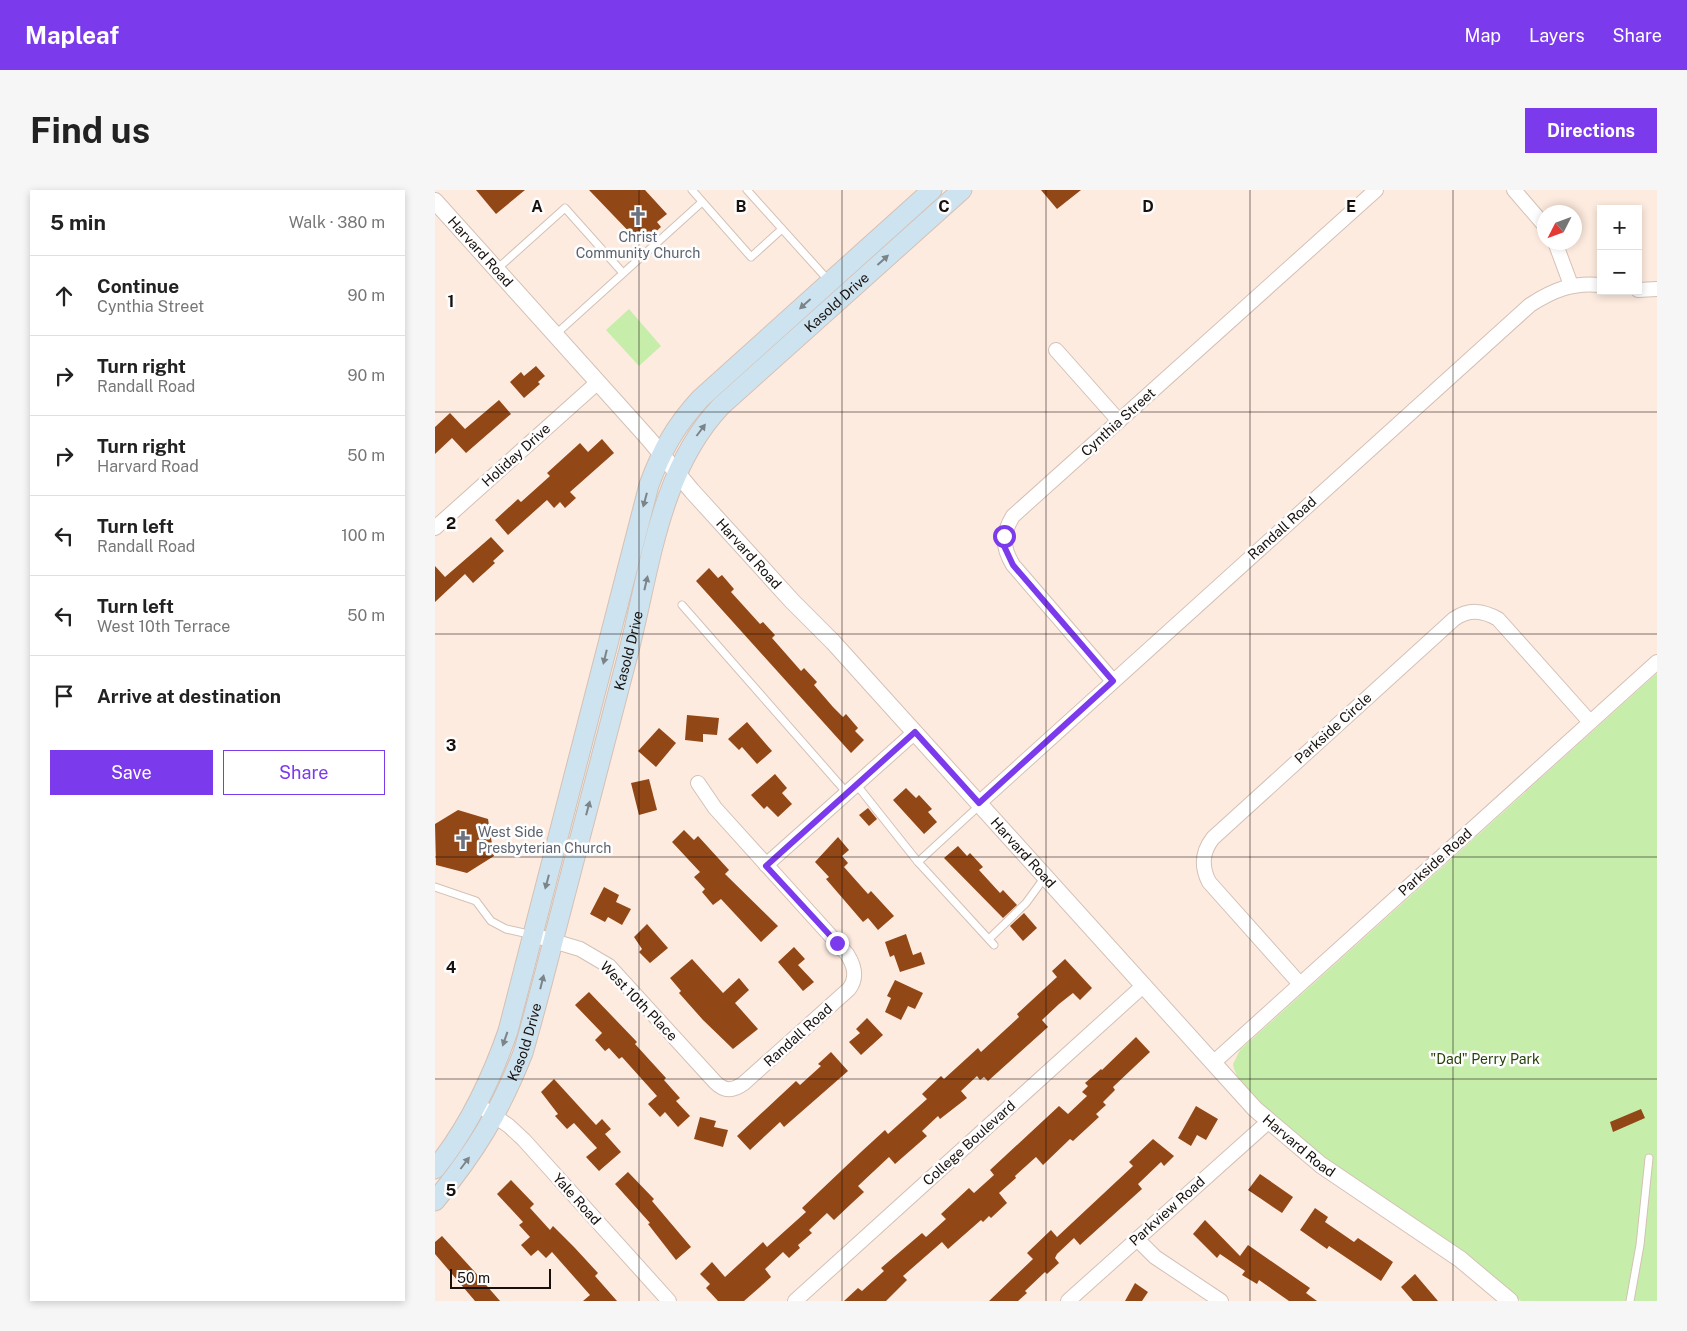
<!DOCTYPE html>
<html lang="en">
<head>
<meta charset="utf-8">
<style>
  :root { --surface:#fff; --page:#f6f6f6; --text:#222; --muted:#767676; --line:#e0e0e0; --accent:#7c3aed }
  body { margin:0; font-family:"Public Sans",sans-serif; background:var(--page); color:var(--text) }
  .controls { position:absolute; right:15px; top:15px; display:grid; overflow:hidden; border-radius:0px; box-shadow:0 2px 8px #0003 }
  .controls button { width:45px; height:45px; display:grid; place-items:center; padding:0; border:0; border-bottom:1px solid var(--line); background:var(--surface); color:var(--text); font:25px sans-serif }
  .compass { position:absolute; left:1102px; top:15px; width:45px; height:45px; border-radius:50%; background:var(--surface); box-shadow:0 2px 8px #0003; rotate:228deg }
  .scale { position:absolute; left:15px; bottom:12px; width:101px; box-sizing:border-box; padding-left:5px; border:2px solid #17100c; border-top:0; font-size:14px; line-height:18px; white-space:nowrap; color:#17100c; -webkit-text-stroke:4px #fdfdfd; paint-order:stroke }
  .stop { position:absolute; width:15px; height:15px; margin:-11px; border:4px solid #7c3aed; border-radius:50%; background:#fff }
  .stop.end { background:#7c3aed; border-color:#fff; box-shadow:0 1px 5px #0008 }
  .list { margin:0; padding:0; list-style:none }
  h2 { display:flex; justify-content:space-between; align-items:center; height:65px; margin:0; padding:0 20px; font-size:21px }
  h2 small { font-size:16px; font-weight:400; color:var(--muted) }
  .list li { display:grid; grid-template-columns:32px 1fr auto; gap:15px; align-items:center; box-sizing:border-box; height:80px; padding:0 20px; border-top:1px solid var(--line) }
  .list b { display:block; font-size:19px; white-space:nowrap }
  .list p { margin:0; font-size:16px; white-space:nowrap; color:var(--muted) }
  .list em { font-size:16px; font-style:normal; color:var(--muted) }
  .actions { display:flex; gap:10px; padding:15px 20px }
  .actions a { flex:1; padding:11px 0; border:1px solid var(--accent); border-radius:0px; text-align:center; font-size:18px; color:var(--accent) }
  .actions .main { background:var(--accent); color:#fff }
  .icon { flex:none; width:28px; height:28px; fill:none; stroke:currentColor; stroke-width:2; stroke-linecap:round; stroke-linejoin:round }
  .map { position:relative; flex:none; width:1222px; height:1111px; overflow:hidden; border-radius:0px }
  header { display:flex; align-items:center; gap:30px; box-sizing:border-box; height:70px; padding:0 25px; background:var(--accent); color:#fff }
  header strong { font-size:24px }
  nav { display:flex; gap:28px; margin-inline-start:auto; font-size:18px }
  .intro { display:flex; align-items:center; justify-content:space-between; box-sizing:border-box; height:120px; padding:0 30px }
  h1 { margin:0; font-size:35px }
  .button { padding:12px 22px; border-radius:0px; background:var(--accent); color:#fff; font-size:18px; font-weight:700 }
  main { display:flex; gap:30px; padding:0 30px }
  aside { flex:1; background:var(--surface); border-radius:0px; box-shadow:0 2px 8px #0003 }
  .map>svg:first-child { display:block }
</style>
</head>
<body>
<header>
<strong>Mapleaf</strong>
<nav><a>Map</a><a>Layers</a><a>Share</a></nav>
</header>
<div class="intro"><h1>Find us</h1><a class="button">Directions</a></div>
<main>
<aside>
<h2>5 min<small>Walk · 380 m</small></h2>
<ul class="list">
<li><svg class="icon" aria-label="ahead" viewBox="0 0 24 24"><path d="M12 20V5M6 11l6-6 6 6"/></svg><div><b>Continue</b><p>Cynthia Street</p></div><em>90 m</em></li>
<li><svg class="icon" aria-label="right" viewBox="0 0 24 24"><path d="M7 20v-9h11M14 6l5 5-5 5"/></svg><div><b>Turn right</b><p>Randall Road</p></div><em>90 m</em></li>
<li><svg class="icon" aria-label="right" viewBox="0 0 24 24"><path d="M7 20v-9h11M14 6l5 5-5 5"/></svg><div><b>Turn right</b><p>Harvard Road</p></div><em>50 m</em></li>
<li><svg class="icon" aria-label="left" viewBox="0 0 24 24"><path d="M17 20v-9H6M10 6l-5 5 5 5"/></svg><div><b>Turn left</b><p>Randall Road</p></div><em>100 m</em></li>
<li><svg class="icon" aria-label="left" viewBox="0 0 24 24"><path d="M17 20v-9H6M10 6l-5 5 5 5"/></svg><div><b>Turn left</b><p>West 10th Terrace</p></div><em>50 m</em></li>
<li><svg class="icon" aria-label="arrive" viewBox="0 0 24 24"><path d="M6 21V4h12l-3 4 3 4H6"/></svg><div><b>Arrive at destination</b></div></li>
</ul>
<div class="actions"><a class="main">Save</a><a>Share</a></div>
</aside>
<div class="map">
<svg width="1222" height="1111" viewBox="0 0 1222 1111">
  <rect width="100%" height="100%" fill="#feebdf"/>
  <g fill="#c6eeaa">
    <polygon points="194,119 226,156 204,176 171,140"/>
    <path d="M1222,483V1111H1086C1072,1098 1058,1085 1043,1074C1000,1041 802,920 798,874L805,860Z"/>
  </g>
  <g fill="#924716">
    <polygon points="41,0 90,0 61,24"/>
    <polygon points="154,0 210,0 232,24 222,32 226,37 216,46 211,42 202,50"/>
    <polygon points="606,0 646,0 622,19"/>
    <polygon points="101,176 110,186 103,192 105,194 89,208 75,192 86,182 89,186"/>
    <polygon points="64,210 76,224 31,263 17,248 0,264 0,237 15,223 30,239"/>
    <polygon points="167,249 179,263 135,302 141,308 130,318 125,312 119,318 112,310 73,345 60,330 83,309 86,312 115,286 112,283 145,253 153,262"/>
    <polygon points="56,347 69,361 58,371 60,373 38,393 30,384 0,412 0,376 10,387"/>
    <polygon points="274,378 283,388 287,385 299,399 296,402 325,434 328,432 340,445 337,448 366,481 369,478 382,492 379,495 398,517 408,527 411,524 423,538 420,541 429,550 416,563 261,391"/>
    <polygon points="252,525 284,528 282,545 268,544 268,552 250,550"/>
    <polygon points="312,532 337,561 322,574 307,557 304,560 293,549"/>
    <polygon points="224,538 241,553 221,577 203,561"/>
    <polygon points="340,584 352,598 347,603 357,614 343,627 332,616 329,619 316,605"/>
    <polygon points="214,589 222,620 204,625 196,593"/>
    <polygon points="471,598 481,608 484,605 497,619 493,622 502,632 489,644 458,610"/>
    <polygon points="433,618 442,629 434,636 424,625"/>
    <polygon points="23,620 53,629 59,666 32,683 1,675 0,634"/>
    <polygon points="249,640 259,650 263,646 294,680 290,684 343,736 326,752 286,709 278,715 267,702 270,699 259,687 265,682 237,652"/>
    <polygon points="403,647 414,660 407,666 413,673 409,677 433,704 436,701 459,726 443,740 433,728 428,732 391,689 394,687 380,672"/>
    <polygon points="523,656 532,666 535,663 548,677 544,680 565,703 568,700 582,715 568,728 509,668"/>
    <polygon points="169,697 184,705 181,712 196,719 187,735 173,727 170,732 155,724"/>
    <polygon points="589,723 602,738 588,751 575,736"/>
    <polygon points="212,734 233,758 215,773 204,762 207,759 199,747"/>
    <polygon points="471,744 478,765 486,762 490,774 465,782 459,765 455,767 450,752"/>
    <polygon points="359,757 370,769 363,775 379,792 368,801 343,772"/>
    <polygon points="257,769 288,803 304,788 314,800 300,813 323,839 298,859 268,830 244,803 246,801 235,788"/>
    <polygon points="630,769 657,798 645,810 638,803 624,814 607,830 613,837 553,891 549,887 545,890 542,886 526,901 532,908 505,929 503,926 487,941 492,946 460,974 454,967 423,996 429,1002 417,1013 399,1030 392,1023 374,1040 377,1043 363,1055 365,1058 354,1068 348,1062 330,1079 336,1087 325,1097 309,1111 283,1111 271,1098 275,1094 265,1084 277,1072 290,1087 328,1052 332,1057 371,1022 367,1018 426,962 450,940 453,944 492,909 487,904 506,886 509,889 543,858 546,862 584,827 582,824 622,787 617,781"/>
    <polygon points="460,790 488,803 480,819 473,816 466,830 450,822 456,808 452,806"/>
    <polygon points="154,802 202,852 200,854 231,888 229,890 245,908 241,911 255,926 243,937 230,922 225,927 213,914 222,906 187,867 184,869 174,858 170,861 160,850 167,843 140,815"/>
    <polygon points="432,828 448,845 426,865 414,852 425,843 421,839"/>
    <polygon points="701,847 715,862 678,897 680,900 668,912 671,915 661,924 664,927 638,951 635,949 608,975 601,967 580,986 581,988 564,1003 572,1013 556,1028 554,1026 548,1032 546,1030 513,1059 507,1052 468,1086 472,1090 451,1111 409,1111 423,1098 427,1101 449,1081 446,1078 487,1043 491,1047 511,1029 506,1024 534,998 539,1003 559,985 555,980 624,916 633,924 652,906 647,902 653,896 650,893 666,879 667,880"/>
    <polygon points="396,862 413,881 349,937 345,932 315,960 302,946 361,891 365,895 386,876 383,874"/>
    <polygon points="119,889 161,935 167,929 176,939 170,944 186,962 164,981 151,967 162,958 139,933 132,939 120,926 123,924 106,902"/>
    <polygon points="761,916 783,929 771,950 762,945 756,956 743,948"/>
    <polygon points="1206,919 1210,928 1178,942 1175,932"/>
    <polygon points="265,927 281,931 279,937 293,940 288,957 259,949"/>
    <polygon points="718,949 739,966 729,976 726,972 703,994 707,999 645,1055 639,1048 622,1064 620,1068 624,1073 612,1084 610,1082 590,1101 592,1103 583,1111 554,1111 598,1069 592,1063 616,1040 622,1047 698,976 694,972"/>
    <polygon points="193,982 219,1009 217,1011 256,1057 241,1070 213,1034 215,1033 180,994"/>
    <polygon points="825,984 858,1007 847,1023 813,1000"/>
    <polygon points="76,990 99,1014 95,1018 115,1040 118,1036 139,1057 163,1083 160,1086 182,1111 148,1111 155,1105 117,1062 111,1068 103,1060 96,1066 86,1055 95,1047 84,1035 88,1032 62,1004"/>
    <polygon points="880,1018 893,1027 890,1032 919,1052 923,1048 958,1072 946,1091 894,1056 892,1059 865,1040"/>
    <polygon points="770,1030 805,1066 813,1055 875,1098 871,1103 882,1111 854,1111 824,1090 822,1094 807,1085 810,1081 785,1064 782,1068 758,1044"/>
    <polygon points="7,1046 39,1081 65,1111 40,1111 0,1064 0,1052"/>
    <polygon points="980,1084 1003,1111 978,1111 966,1097"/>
    <polygon points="700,1093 713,1102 707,1111 690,1111"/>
  </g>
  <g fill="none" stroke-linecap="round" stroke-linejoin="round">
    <g stroke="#d4c1b5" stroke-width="9">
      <g id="service">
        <polyline points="257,0 316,67 347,39"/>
        <polyline points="312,0 394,91"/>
        <polyline points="62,79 130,18 188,83"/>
        <polyline points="121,144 267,12"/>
        <polyline points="247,415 412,603"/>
        <polyline points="421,594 483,672 559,755"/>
        <polyline points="483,672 545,615"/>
        <polyline points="0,697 41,711 56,731 71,739 98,745"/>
        <polyline points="554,749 591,713 610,687"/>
        <polyline points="1195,1111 1205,1055 1214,968"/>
      </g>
    </g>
    <g stroke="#d4c1b5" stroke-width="16">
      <g id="minor">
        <polyline points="1079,0 1110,36"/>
        <polyline points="1120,52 1136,95"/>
        <polyline points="1203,100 1222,99"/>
        <polyline points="621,160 684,231"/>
        <polyline points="0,338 163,192"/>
        <path d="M678,491L578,375C567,357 567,344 578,326L941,0"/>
        <path d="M544,613L1095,115C1118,100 1138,92 1166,95"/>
        <polyline points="331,675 480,542"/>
        <path d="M98,745L145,759L174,776L280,892C290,902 298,901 309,893L414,799C423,787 419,775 412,764L280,618L263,593"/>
        <path d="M865,794L774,692C766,676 767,662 778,648L1019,429C1034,419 1047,420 1063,429L1155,532"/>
        <polyline points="778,873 1222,472"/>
        <polyline points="42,914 74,936 89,950 234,1111"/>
        <polyline points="702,1049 720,1067 786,1111"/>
        <polyline points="360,1111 709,795"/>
        <polyline points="633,1111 833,932"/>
      </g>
    </g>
    <g stroke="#d4c1b5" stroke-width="18">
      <g id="tertiary">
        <path id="s1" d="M0,11L213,248L257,301L357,411L398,452L820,919L886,975L1025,1069L1075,1111"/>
      </g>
    </g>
    <g stroke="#d4c1b5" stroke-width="21">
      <g id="secondary">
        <path d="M0,979C33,938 56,890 73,841L214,295C227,260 240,236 266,208L497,0"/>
        <path id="s2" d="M0,1011C41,961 64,923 88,863C102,815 114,766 127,717C149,634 170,551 192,468C215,381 223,283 286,216L527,0"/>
      </g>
    </g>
    <use href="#service" stroke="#fff" stroke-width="7"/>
    <use href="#minor" stroke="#fff" stroke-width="14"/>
    <use href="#tertiary" stroke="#fff" stroke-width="16"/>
    <use href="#secondary" stroke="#cde3f0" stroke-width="19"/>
  </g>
  <defs><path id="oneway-solid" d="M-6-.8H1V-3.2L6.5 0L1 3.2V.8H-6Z" transform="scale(1.25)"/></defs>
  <g fill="#7b8489">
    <use href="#oneway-solid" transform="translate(448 70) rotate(-42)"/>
    <use href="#oneway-solid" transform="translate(370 114) rotate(138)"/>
    <use href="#oneway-solid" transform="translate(266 240) rotate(-53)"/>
    <use href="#oneway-solid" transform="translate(210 310) rotate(105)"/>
    <use href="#oneway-solid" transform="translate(211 393) rotate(-77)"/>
    <use href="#oneway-solid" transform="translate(170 467) rotate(104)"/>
    <use href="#oneway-solid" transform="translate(153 618) rotate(-75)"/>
    <use href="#oneway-solid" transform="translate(112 692) rotate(105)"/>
    <use href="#oneway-solid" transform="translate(107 792) rotate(-76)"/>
    <use href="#oneway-solid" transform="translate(70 849) rotate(109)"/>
    <use href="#oneway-solid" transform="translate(30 973) rotate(-53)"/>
  </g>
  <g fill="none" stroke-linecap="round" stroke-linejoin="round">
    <polyline stroke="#7c3aed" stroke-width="6" points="402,753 331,676 480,542 544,613 678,491 578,375 569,356 569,346"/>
  </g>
  <path fill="none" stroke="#17100c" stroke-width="1" stroke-opacity="0.55" d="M204,0V1111M407,0V1111M611,0V1111M815,0V1111M1018,0V1111M0,222H1222M0,444H1222M0,667H1222M0,889H1222"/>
  <defs>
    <g id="church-bare" transform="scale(1.5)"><path d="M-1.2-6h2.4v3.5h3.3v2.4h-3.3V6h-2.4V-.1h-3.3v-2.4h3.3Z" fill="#6b7280" stroke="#fdfdfd" stroke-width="2.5" paint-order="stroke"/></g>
  </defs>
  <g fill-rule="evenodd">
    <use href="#church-bare" x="203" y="26"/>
    <use href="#church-bare" x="28" y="650"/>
  </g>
  <g text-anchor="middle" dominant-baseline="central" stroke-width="5" stroke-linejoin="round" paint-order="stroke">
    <g font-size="14" fill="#5b616d" stroke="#fdfdfd">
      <text x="203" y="47">Christ<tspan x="203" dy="16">Community Church</tspan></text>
      <text x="43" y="642" text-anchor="start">West Side<tspan x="43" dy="16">Presbyterian Church</tspan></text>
    </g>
    <g font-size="14" fill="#17100c" stroke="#fdfdfd">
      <text stroke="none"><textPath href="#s1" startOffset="68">Harvard Road</textPath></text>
      <text stroke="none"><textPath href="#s2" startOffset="1009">Kasold Drive</textPath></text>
      <text transform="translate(683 232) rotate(-42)">Cynthia Street</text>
      <text transform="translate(81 265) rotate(-42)">Holiday Drive</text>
      <text transform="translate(847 338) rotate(-42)">Randall Road</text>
      <text stroke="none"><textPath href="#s1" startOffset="472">Harvard Road</textPath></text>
      <text stroke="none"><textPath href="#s2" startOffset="589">Kasold Drive</textPath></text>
      <text transform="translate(898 538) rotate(-42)">Parkside Circle</text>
      <text stroke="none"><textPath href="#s1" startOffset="878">Harvard Road</textPath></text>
      <text transform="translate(1000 672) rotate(-42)">Parkside Road</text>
      <text transform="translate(204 811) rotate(46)">West 10th Place</text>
      <text transform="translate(363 845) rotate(-42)">Randall Road</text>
      <text stroke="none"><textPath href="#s2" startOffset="184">Kasold Drive</textPath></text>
      <text transform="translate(534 953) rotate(-42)">College Boulevard</text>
      <text stroke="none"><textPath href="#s1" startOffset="1281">Harvard Road</textPath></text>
      <text transform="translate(142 1009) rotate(48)">Yale Road</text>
      <text transform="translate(732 1021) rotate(-42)">Parkview Road</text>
    </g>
    <g font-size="14" fill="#264209" stroke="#fdfdfd">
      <text x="1050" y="869">"Dad" Perry Park</text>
    </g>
  </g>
  <g font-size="16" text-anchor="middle" font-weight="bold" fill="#17100c" stroke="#fdfdfd" stroke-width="5" stroke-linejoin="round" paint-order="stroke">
    <text x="102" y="22">A</text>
    <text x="306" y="22">B</text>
    <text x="509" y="22">C</text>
    <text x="713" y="22">D</text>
    <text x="916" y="22">E</text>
    <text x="16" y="117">1</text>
    <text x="16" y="339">2</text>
    <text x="16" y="561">3</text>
    <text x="16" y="783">4</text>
    <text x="16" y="1006">5</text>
  </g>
</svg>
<div class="controls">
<button>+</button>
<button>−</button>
</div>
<svg class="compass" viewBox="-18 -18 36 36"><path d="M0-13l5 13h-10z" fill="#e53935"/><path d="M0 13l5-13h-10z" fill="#767676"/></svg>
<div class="scale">50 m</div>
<div class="stop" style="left:569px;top:346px"></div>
<div class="stop end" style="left:402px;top:753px"></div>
</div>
</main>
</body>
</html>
